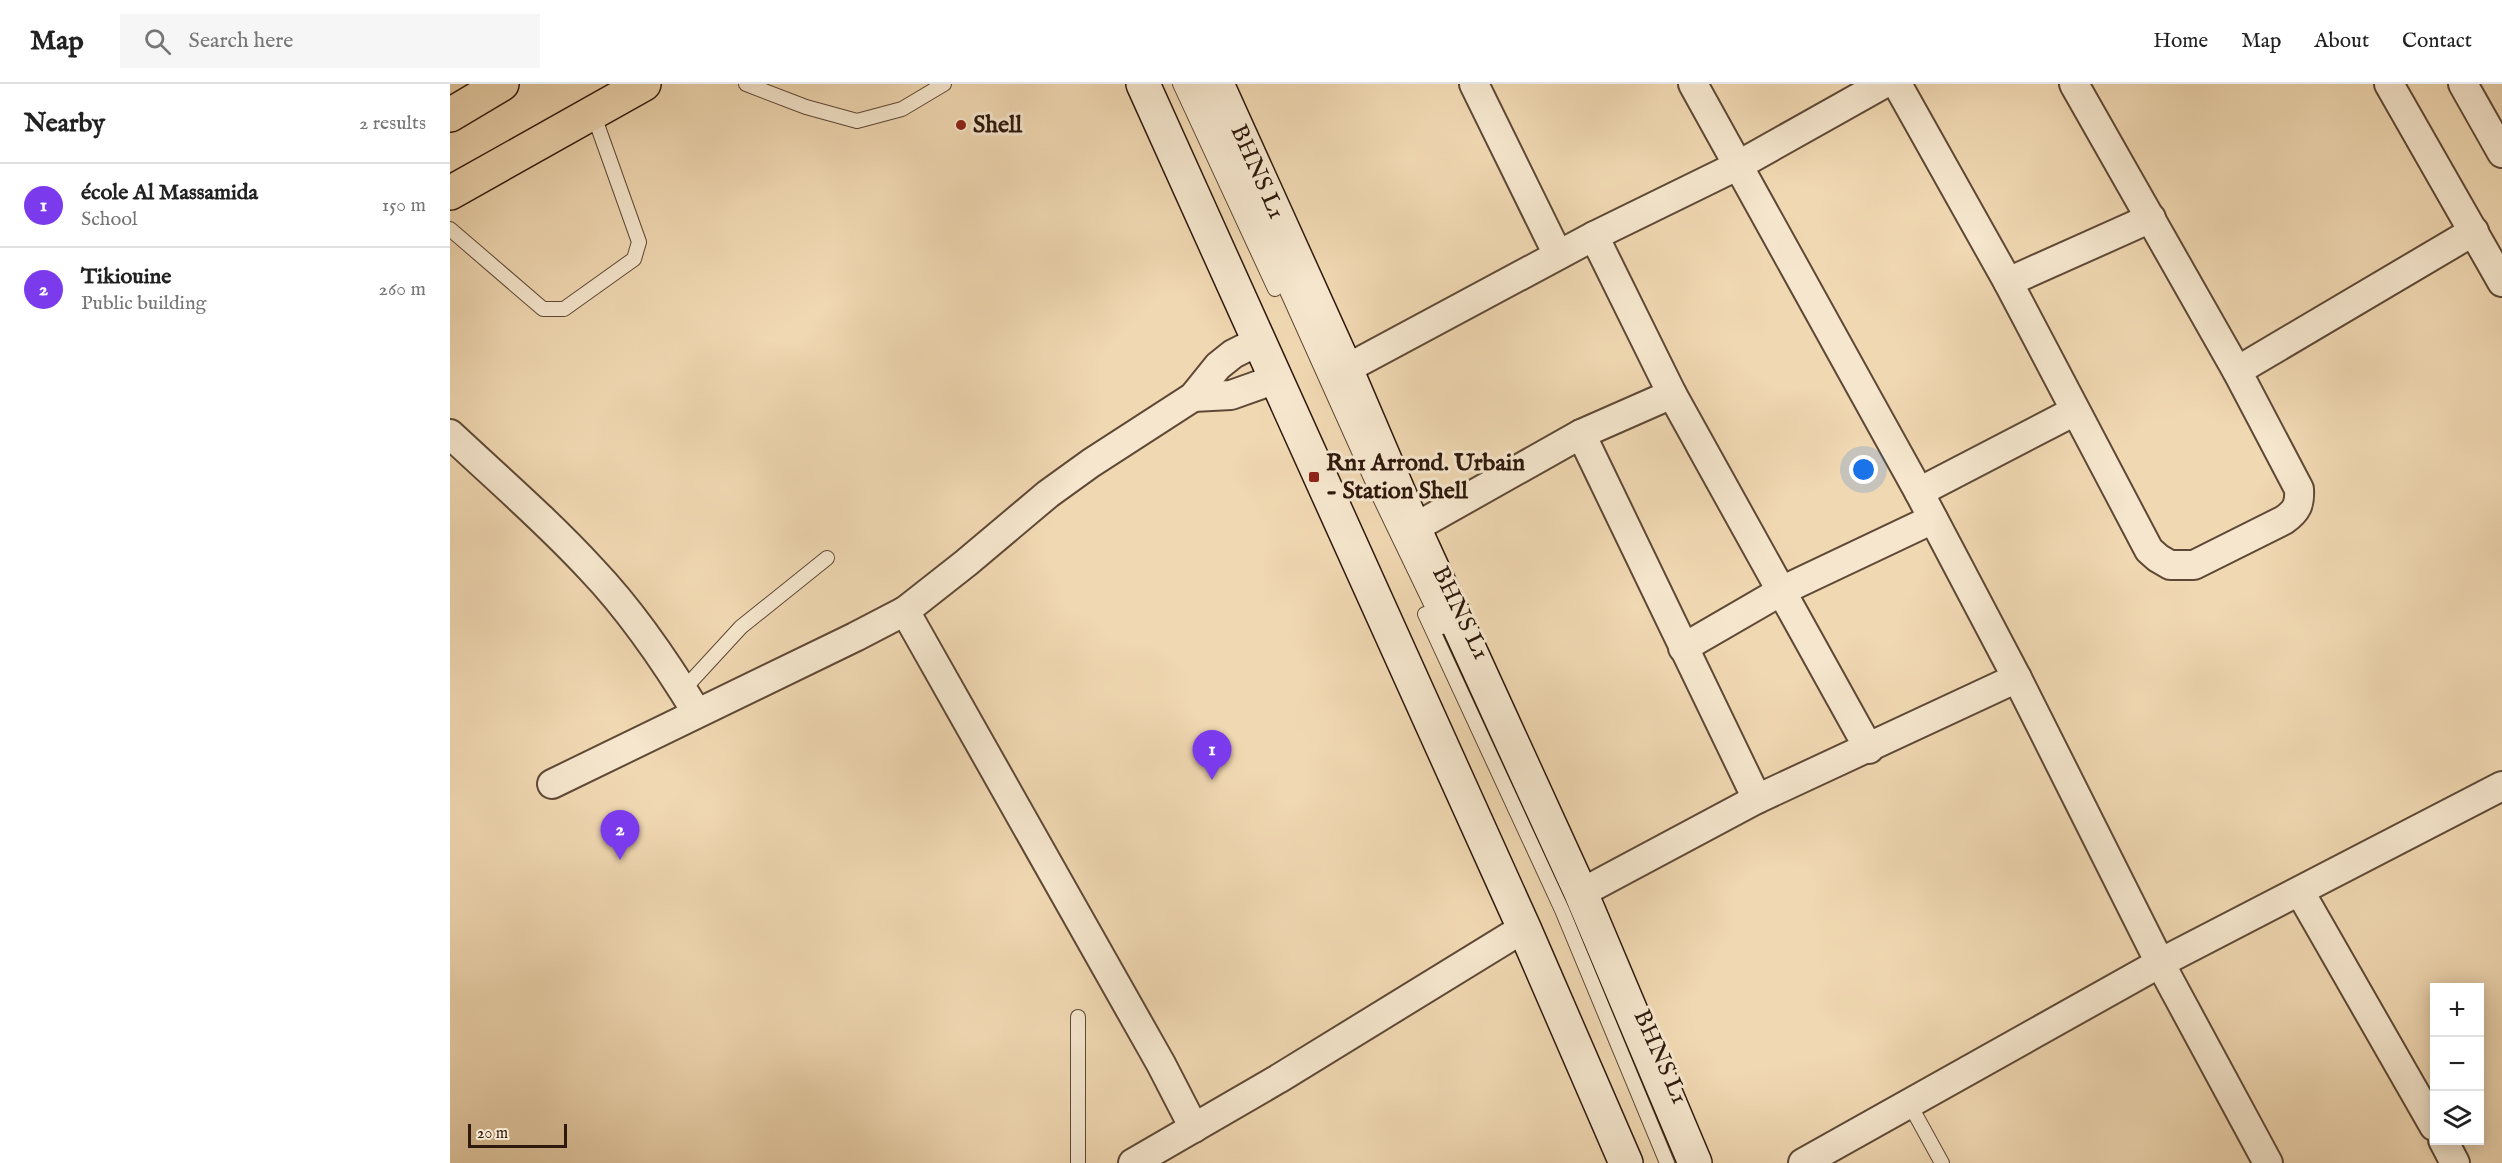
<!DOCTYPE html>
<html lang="en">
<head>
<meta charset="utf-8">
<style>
  :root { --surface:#fff; --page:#f6f6f6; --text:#222; --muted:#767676; --line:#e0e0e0; --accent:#7c3aed }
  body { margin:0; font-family:"IM FELL English",serif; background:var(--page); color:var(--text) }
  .controls { position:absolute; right:18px; bottom:18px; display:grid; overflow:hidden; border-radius:0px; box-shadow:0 3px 15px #0003 }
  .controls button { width:54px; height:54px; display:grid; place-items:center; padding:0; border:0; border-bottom:2px solid var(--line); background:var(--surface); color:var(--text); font:30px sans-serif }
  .scale { position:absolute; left:18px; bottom:15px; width:99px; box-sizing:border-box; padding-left:6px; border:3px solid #2f190d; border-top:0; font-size:16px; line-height:21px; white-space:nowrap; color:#2f190d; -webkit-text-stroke:4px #f5e6cd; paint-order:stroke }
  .you { position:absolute; left:1414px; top:386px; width:21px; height:21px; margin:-15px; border:4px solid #fff; border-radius:50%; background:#1a73e8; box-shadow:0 0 0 9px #1a73e833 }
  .badge { display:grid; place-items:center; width:39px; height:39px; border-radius:50%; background:var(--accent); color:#fff; font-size:20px; font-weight:700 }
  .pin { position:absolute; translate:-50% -50px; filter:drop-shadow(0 2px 3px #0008) }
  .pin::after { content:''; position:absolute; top:32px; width:21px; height:18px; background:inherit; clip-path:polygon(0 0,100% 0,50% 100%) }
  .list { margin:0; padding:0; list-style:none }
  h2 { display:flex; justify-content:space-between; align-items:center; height:78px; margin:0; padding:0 24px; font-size:26px }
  h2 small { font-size:20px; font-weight:400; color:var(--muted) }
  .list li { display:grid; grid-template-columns:39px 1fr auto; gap:18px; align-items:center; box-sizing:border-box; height:84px; padding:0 24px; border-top:2px solid var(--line) }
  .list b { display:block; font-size:22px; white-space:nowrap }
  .list p { margin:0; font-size:20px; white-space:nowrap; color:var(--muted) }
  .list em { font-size:20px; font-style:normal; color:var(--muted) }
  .icon { flex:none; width:33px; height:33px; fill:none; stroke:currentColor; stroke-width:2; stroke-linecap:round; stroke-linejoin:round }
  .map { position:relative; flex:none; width:2052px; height:1079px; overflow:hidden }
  header { display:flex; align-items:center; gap:36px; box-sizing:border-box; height:84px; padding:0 30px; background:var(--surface); border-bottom:2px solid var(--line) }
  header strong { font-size:28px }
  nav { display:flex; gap:33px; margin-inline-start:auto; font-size:21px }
  .search { width:420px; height:54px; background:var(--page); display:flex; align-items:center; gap:15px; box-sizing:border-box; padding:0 21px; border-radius:0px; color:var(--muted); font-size:22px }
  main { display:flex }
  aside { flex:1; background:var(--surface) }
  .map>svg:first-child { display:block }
</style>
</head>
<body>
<header>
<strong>Map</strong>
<div class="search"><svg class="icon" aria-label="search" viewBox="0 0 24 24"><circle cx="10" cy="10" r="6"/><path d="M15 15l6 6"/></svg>Search here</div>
<nav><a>Home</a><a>Map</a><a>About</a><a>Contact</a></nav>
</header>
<main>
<aside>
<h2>Nearby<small>2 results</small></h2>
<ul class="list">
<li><span class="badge">1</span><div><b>école Al Massamida</b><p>School</p></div><em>150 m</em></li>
<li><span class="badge">2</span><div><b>Tikiouine</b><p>Public building</p></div><em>260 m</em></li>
</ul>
</aside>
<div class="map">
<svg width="2052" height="1079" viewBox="0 0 2052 1079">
  <rect width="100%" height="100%" fill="#f0d8b2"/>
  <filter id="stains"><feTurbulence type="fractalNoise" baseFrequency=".00333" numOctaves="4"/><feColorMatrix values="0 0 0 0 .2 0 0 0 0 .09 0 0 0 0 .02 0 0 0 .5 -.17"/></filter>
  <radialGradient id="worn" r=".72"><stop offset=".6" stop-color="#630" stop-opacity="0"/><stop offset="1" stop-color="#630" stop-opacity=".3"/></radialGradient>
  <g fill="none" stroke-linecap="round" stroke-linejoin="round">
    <g stroke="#5f4936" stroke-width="16">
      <g id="lane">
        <polyline points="296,0 356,23 407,37 452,25 494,0"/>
        <polyline points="730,0 825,205"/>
        <polyline points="744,0 928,410 992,543"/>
        <polyline points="0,145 93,225 114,225 184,175 189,158 143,29"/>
        <polyline points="975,530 1112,826 1217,1079"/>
        <polyline points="233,606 291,543 377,474"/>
        <polyline points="1459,1019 1492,1079"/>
        <polyline points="628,1079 628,933"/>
      </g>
    </g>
    <g stroke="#5f4936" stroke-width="32">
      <g id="street">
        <polyline points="1024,0 1108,171"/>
        <polyline points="1243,0 1469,408 1567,594 1710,879 1818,1079"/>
        <path d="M1447,0L1558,198L1699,466L1708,474L1720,481H1744L1834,436C1847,427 1850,420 1849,405L1787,287L1624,0"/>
        <polyline points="1939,0 2052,198"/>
        <polyline points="2013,0 2052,69"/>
        <polyline points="1144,152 1222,310 1419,665"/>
        <polyline points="1558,198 1701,134"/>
        <polyline points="896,285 1144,152 1287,82 1433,0"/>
        <polyline points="1787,287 2024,147"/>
        <polyline points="743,313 781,311 826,295"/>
        <path d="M0,350C48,395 98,438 142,486C183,529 216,578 247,629"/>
        <polyline points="1131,350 1307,715"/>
        <polyline points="1469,408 1625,327"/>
        <polyline points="964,444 1131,350 1222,310"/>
        <polyline points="455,527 711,980 744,1044"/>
        <polyline points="1233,564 1333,506 1483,435"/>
        <polyline points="102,700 405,553 455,527 516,479 598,410 641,379 743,313 768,282 783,270 809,257"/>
        <polyline points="1850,808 1984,1042"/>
        <polyline points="1131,809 1307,715 1567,594"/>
        <polyline points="1993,1056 2005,1079"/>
        <polyline points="683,1079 828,995 1074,844"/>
        <polyline points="1353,1079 1710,879 2052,702"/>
      </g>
    </g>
    <g stroke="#2f190d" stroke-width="36">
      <g id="secondary">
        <polyline points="693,0 1074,844 1176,1079"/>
        <polyline points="767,0 896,285 964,444 1131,809 1245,1079"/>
      </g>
    </g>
    <g stroke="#2f190d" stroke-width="36">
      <g id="highway">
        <polyline points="0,31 52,0"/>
        <polyline points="0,109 194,0"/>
      </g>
    </g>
    <use href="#lane" stroke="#f5e6cd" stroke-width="14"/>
    <use href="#street" stroke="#f5e6cd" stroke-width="28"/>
    <use href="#secondary" stroke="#f5e6cd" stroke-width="33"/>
    <use href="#highway" stroke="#f0d8b2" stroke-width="33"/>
  </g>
  <g fill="#8f2418" stroke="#f5e6cd" stroke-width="2">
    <circle cx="511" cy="41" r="6"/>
    <rect x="858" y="387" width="12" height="12" rx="3"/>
  </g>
  <g text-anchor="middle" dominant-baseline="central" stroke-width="6" stroke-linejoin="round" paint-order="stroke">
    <g font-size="24" font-weight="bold" fill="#2f190d" stroke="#f5e6cd" text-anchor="start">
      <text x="523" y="41">Shell</text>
      <text x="876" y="379">Rn1 Arrond. Urbain<tspan x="876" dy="28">- Station Shell</tspan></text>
    </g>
    <g font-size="24" fill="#2f190d" stroke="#f5e6cd">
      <text transform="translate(807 88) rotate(66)">BHNS L1</text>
      <text transform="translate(1010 529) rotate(64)">BHNS L1</text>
      <text transform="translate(1210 973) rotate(66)">BHNS L1</text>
    </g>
  </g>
  <rect width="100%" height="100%" filter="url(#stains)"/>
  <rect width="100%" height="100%" fill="url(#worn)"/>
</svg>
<div class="controls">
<button>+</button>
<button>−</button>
<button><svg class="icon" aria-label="layers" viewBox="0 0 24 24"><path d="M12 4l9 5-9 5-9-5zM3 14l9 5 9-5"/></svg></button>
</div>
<div class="scale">20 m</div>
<div class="you"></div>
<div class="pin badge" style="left:762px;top:696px">1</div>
<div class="pin badge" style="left:170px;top:776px">2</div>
</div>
</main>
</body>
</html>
